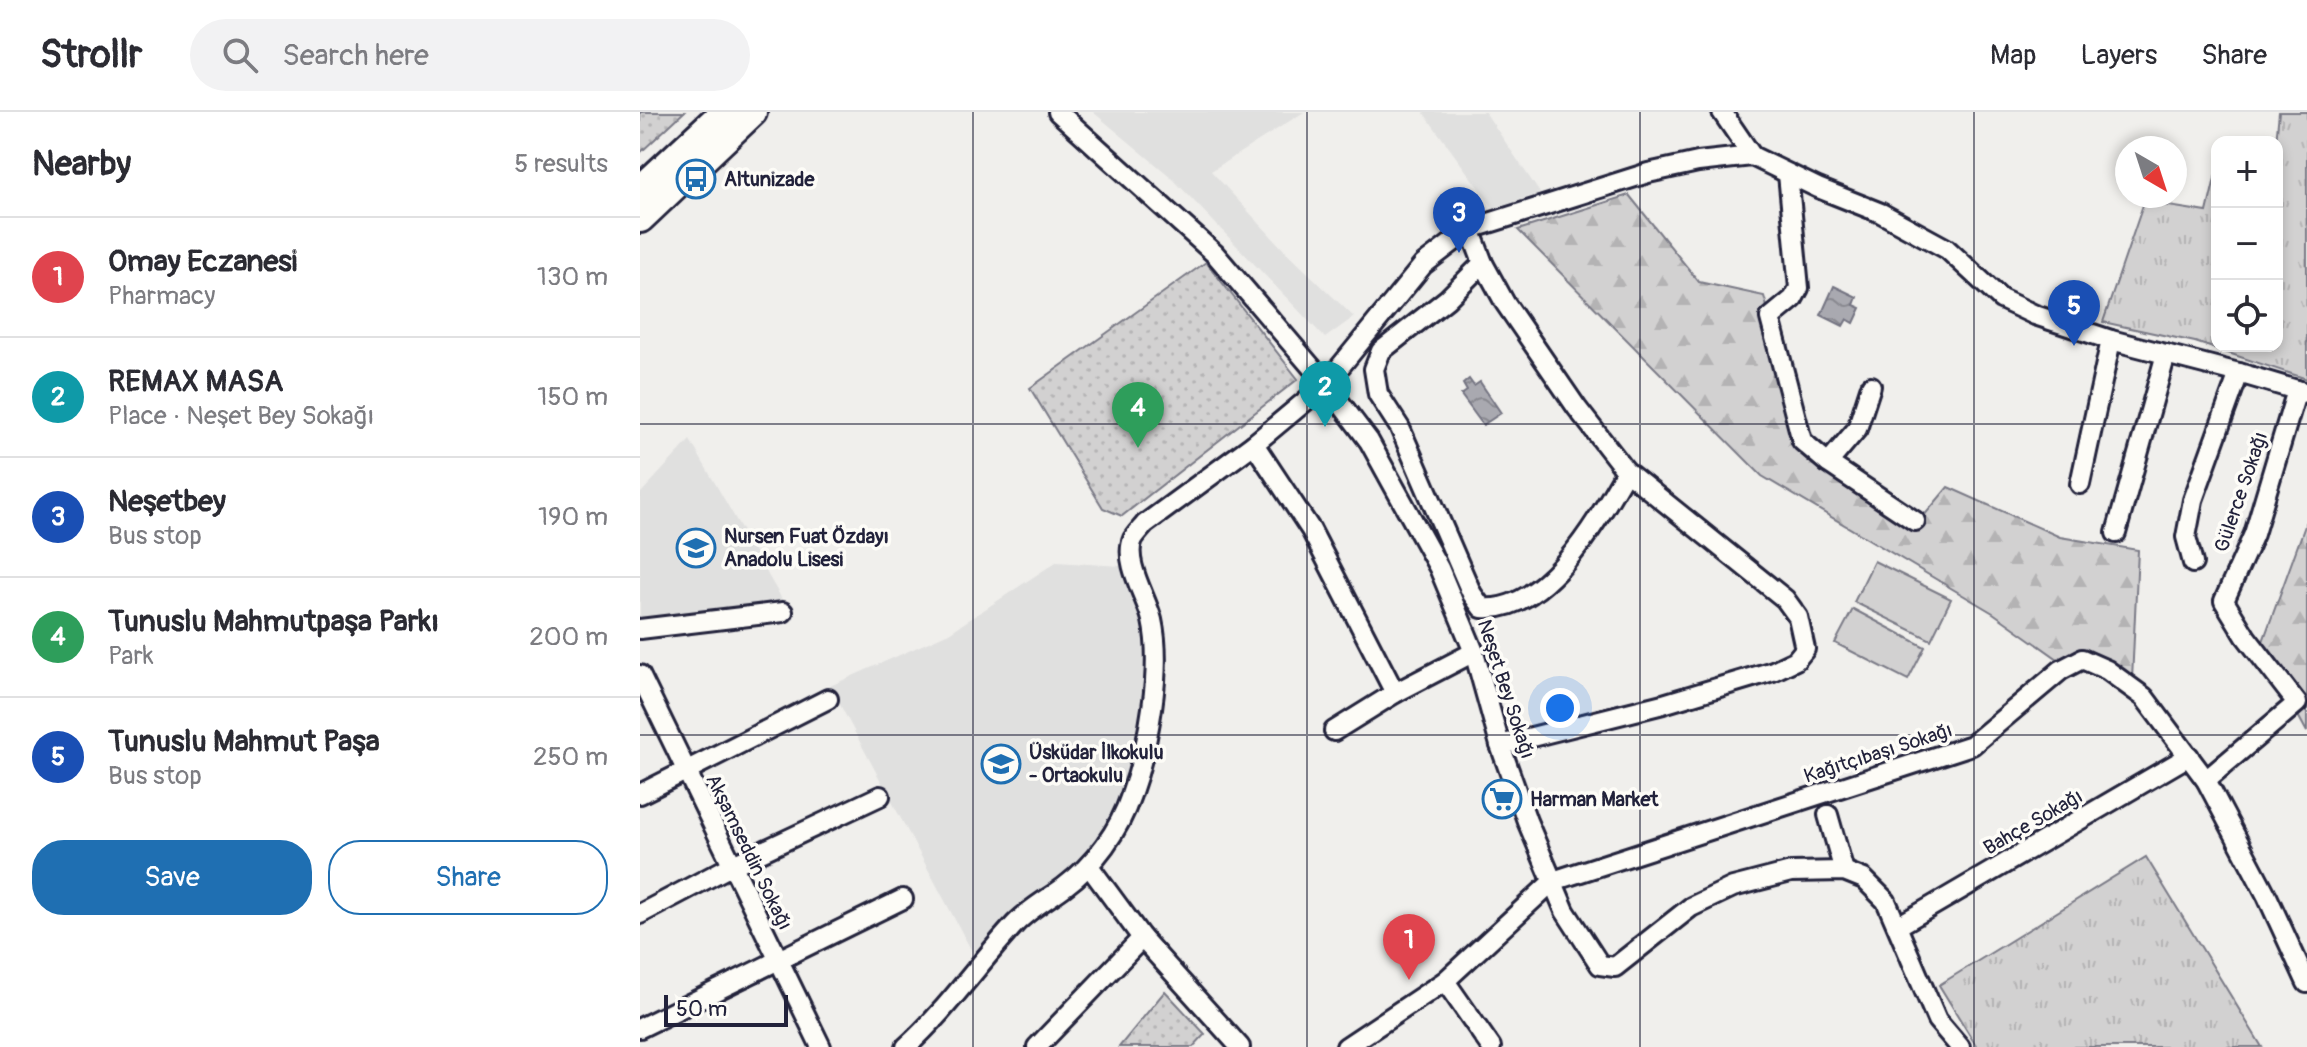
<!DOCTYPE html>
<html lang="en">
<head>
<meta charset="utf-8">
<style>
  :root { --surface:#fff; --page:#f2f2f3; --text:#2b2b33; --muted:#7c7c81; --line:#e1e1e2; --accent:#1f6fb2 }
  body { margin:0; font-family:Pangolin,sans-serif; background:var(--page); color:var(--text) }
  .controls { position:absolute; right:24px; top:24px; display:grid; overflow:hidden; border-radius:16px; box-shadow:0 4px 12px #0003 }
  .controls button { width:72px; height:72px; display:grid; place-items:center; padding:0; border:0; border-bottom:2px solid var(--line); background:var(--surface); color:var(--text); font:40px sans-serif }
  .compass { position:absolute; left:1475px; top:24px; width:72px; height:72px; border-radius:50%; background:var(--surface); box-shadow:0 4px 12px #0003; rotate:141deg }
  .scale { position:absolute; left:24px; bottom:20px; width:124px; box-sizing:border-box; padding-left:8px; border:4px solid #22223b; border-top:0; font-size:22px; line-height:28px; white-space:nowrap; color:#22223b; -webkit-text-stroke:6px #fdfcf7; paint-order:stroke }
  .you { position:absolute; left:920px; top:596px; width:28px; height:28px; margin:-20px; border:6px solid #fff; border-radius:50%; background:#1a73e8; box-shadow:0 0 0 12px #1a73e833 }
  .badge { display:grid; place-items:center; width:52px; height:52px; border-radius:50%; background:var(--accent); color:#fff; font-size:26px; font-weight:700 }
  .pin { position:absolute; translate:-50% -66px; filter:drop-shadow(0 2px 4px #0008) }
  .pin::after { content:''; position:absolute; top:42px; width:28px; height:24px; background:inherit; clip-path:polygon(0 0,100% 0,50% 100%) }
  .list { margin:0; padding:0; list-style:none }
  h2 { display:flex; justify-content:space-between; align-items:center; height:104px; margin:0; padding:0 32px; font-size:34px }
  h2 small { font-size:26px; font-weight:400; color:var(--muted) }
  .list li { display:grid; grid-template-columns:52px 1fr auto; gap:24px; align-items:center; box-sizing:border-box; height:120px; padding:0 32px; border-top:2px solid var(--line) }
  .list b { display:block; font-size:30px; white-space:nowrap }
  .list p { margin:0; font-size:26px; white-space:nowrap; color:var(--muted) }
  .list em { font-size:26px; font-style:normal; color:var(--muted) }
  .actions { display:flex; gap:16px; padding:24px 32px }
  .actions a { flex:1; padding:18px 0; border:2px solid var(--accent); border-radius:32px; text-align:center; font-size:28px; color:var(--accent) }
  .actions .main { background:var(--accent); color:#fff }
  .icon { flex:none; width:44px; height:44px; fill:none; stroke:currentColor; stroke-width:2; stroke-linecap:round; stroke-linejoin:round }
  .map { position:relative; flex:none; width:1667px; height:935px; overflow:hidden }
  header { display:flex; align-items:center; gap:48px; box-sizing:border-box; height:112px; padding:0 40px; background:var(--surface); border-bottom:2px solid var(--line) }
  header strong { font-size:38px }
  nav { display:flex; gap:44px; margin-inline-start:auto; font-size:28px }
  .search { width:560px; height:72px; background:var(--page); display:flex; align-items:center; gap:20px; box-sizing:border-box; padding:0 28px; border-radius:44px; color:var(--muted); font-size:30px }
  main { display:flex }
  aside { flex:1; background:var(--surface) }
  .map>svg:first-child { display:block }
</style>
</head>
<body>
<header>
<strong>Strollr</strong>
<div class="search"><svg class="icon" aria-label="search" viewBox="0 0 24 24"><circle cx="10" cy="10" r="6"/><path d="M15 15l6 6"/></svg>Search here</div>
<nav><a>Map</a><a>Layers</a><a>Share</a></nav>
</header>
<main>
<aside>
<h2>Nearby<small>5 results</small></h2>
<ul class="list">
<li><span class="badge" style="background:#e0444e">1</span><div><b>Omay Eczanesi</b><p>Pharmacy</p></div><em>130 m</em></li>
<li><span class="badge" style="background:#0f9aa8">2</span><div><b>REMAX MASA</b><p>Place · Neşet Bey Sokağı</p></div><em>150 m</em></li>
<li><span class="badge" style="background:#1a4fb4">3</span><div><b>Neşetbey</b><p>Bus stop</p></div><em>190 m</em></li>
<li><span class="badge" style="background:#2e9e5b">4</span><div><b>Tunuslu Mahmutpaşa Parkı</b><p>Park</p></div><em>200 m</em></li>
<li><span class="badge" style="background:#1a4fb4">5</span><div><b>Tunuslu Mahmut Paşa</b><p>Bus stop</p></div><em>250 m</em></li>
</ul>
<div class="actions"><a class="main">Save</a><a>Share</a></div>
</aside>
<div class="map">
<svg width="1667" height="935" viewBox="0 0 1667 935">
  <defs>
    <pattern id="grass-tufts" width="24" height="20" patternUnits="userSpaceOnUse" patternTransform="scale(2)"><rect width="24" height="20" fill="#d2d1d1"/><path d="M3 7l-1-3M5 7V3M7 7l1-3M15 17l-1-3M17 17v-4M19 17l1-3" fill="none" stroke="#b4b3b4"/></pattern>
    <pattern id="forest-firs" width="22" height="20" patternUnits="userSpaceOnUse" patternTransform="scale(2)"><rect width="22" height="20" fill="#d2d1d1"/><path d="M5 1l3.5 6h-7zM16 11l3.5 6h-7z" fill="#b4b3b4"/></pattern>
    <pattern id="park-dots" width="8" height="8" patternUnits="userSpaceOnUse" patternTransform="scale(2)"><rect width="8" height="8" fill="#d2d1d1"/><path d="M2 2h.1M6 6h.1" fill="none" stroke="#b4b3b4" stroke-width="1.8" stroke-linecap="round"/></pattern>
    <pattern id="water-waves" width="16" height="10" patternUnits="userSpaceOnUse" patternTransform="scale(2)"><rect width="16" height="10" fill="#a9a9b0"/><path d="M0 5q4-4 8 0t8 0" fill="none" stroke="#898990"/></pattern>
  </defs>
  <rect width="100%" height="100%" fill="#f0efec"/>
  <filter id="ink" filterUnits="userSpaceOnUse"><feTurbulence type="fractalNoise" baseFrequency=".0125" numOctaves="2"/><feDisplacementMap in="SourceGraphic" scale="16" xChannelSelector="R" yChannelSelector="G"/><feConvolveMatrix kernelMatrix="1 2 1 2 8 2 1 2 1" color-interpolation-filters="sRGB"/></filter>
  <g filter="url(#ink)">
    <g fill="#e0e0df">
      <polygon points="453,0 664,0 571,59 644,138 714,205 685,226 531,65"/>
      <polygon points="783,0 845,0 900,81 854,97"/>
      <polygon points="50,328 143,489 0,506 0,382"/>
      <polygon points="416,450 481,454 504,511 507,559 496,625 485,678 458,733 435,755 371,803 335,845 190,574 309,521"/>
    </g>
    <g fill="url(#grass-tufts)" stroke="#7a7a86" stroke-width="2">
      <polygon points="1639,0 1667,0 1667,267 1555,230 1463,210 1504,90 1567,100 1577,58 1577,234 1637,234 1636,30"/>
      <polygon points="1506,745 1622,935 1337,935 1299,873"/>
    </g>
    <g fill="url(#forest-firs)" stroke="#7a7a86" stroke-width="2">
      <polygon points="989,83 1059,170 1124,184 1167,336 1283,405 1308,375 1420,425 1498,438 1492,568 1418,547 1353,501 1122,364 878,118"/>
      <polygon points="1667,408 1667,620 1621,535"/>
    </g>
    <g fill="url(#park-dots)" stroke="#7a7a86" stroke-width="2">
      <polygon points="0,0 44,0 0,41"/>
      <polygon points="566,150 658,267 482,404 463,396 390,276"/>
      <polygon points="525,879 565,922 553,935 479,935"/>
    </g>
    <g fill="#d2d1d1" stroke="#7a7a86" stroke-width="2">
      <polygon points="1234,449 1311,487 1291,528 1214,490"/>
      <polygon points="1213,497 1285,535 1268,568 1195,531"/>
    </g>
    <g fill="url(#water-waves)" stroke="#737381" stroke-width="2">
      <polygon points="1194,174 1217,185 1214,193 1221,196 1214,211 1207,207 1203,214 1181,203"/>
      <polygon points="829,267 834,274 840,270 861,301 843,313 821,283 827,279 823,272"/>
    </g>
    <g fill="none" stroke-linecap="round" stroke-linejoin="round">
      <g stroke="#22223b" stroke-width="24">
        <g id="minor">
          <polyline points="418,0 575,142 686,272 729,329 799,456 834,540 860,633 887,709 925,799 960,853 975,855 1051,795 1093,775 1151,760 1204,759 1224,767 1246,789 1297,908 1320,935"/>
          <polyline points="1082,0 1112,44"/>
          <polyline points="1148,62 1159,176 1153,187 1130,206 1162,329 1188,351 1275,409"/>
          <polyline points="830,117 843,151 865,191 937,296 986,359 1145,487 1158,505 1165,537 1156,548 1133,559 1023,592 860,633"/>
          <path d="M843,151L807,187L741,239L734,257L738,282L760,316L832,482L842,496C906,502 959,406 986,359"/>
          <polyline points="614,332 671,418 755,581"/>
          <polyline points="1188,351 1217,317 1231,274"/>
          <polyline points="1440,372 1471,228"/>
          <polyline points="1476,421 1526,242"/>
          <polyline points="1553,451 1546,425 1553,388 1599,261"/>
          <polyline points="0,517 143,500"/>
          <polyline points="0,563 181,935"/>
          <polyline points="694,619 755,581 834,540"/>
          <polyline points="1566,668 1657,591 1606,525 1584,489 1614,422 1657,278"/>
          <polyline points="0,682 188,587"/>
          <polyline points="1188,703 1204,759"/>
          <polyline points="449,754 502,826 600,935"/>
          <polyline points="0,802 91,754 240,684"/>
          <polyline points="1258,814 1549,644"/>
          <polyline points="805,869 851,935"/>
          <polyline points="0,916 263,787"/>
          <path d="M266,935C307,898 338,852 375,812C389,797 408,787 424,775C455,752 479,719 491,683C508,636 523,557 512,508C507,486 483,450 493,427C496,422 501,417 505,412L614,332L686,272L783,153L830,117L1008,61L1058,50L1112,44L1178,76L1241,101L1307,137L1361,187L1395,203L1471,228L1599,261L1667,281"/>
          <polyline points="397,935 502,826"/>
          <polyline points="706,935 805,869 913,769 1332,633 1421,558 1442,547 1467,558 1504,585 1566,668 1627,784 1667,871"/>
        </g>
      </g>
      <g stroke="#22223b" stroke-width="34">
        <polyline id="primary" points="0,106 112,0"/>
      </g>
      <g stroke="#22223b" stroke-width="36">
        <polyline id="trunk" points="0,80 86,0"/>
      </g>
      <use href="#minor" stroke="#fdfcf7" stroke-width="18"/>
      <use href="#primary" stroke="#fdfcf7" stroke-width="28"/>
      <use href="#trunk" stroke="#fdfcf7" stroke-width="30"/>
    </g>
  </g>
  <path fill="none" stroke="#22223b" stroke-width="2" stroke-opacity="0.55" d="M333,0V935M667,0V935M1000,0V935M1334,0V935M0,312H1667M0,623H1667"/>
  <defs>
    <g id="bus-ring" transform="scale(2)"><circle r="9.5" fill="#fdfcf7" stroke="#1f6fb2" stroke-width="1.5"/><path d="M-5-6H5V4H4V6H2V4H-2V6H-4V4H-5ZM-3.5-4V0h7V-4ZM-3.5 1.2v1.5H-2V1.2ZM2 1.2v1.5H3.5V1.2Z" fill="#1f6fb2"/></g>
    <g id="school-ring" transform="scale(2)"><circle r="9.5" fill="#fdfcf7" stroke="#1f6fb2" stroke-width="1.5"/><path d="M0-5L7-2L0 1L-7-2ZM-4 1L0 2.5L4 1V4Q0 6-4 4Z" fill="#1f6fb2"/></g>
    <g id="supermarket-ring" transform="scale(2)"><circle r="9.5" fill="#fdfcf7" stroke="#1f6fb2" stroke-width="1.5"/><path d="M-6-5.5h2.5l.6 2H6L4.5 2H-2.5L-4.4-4H-6ZM-1.5 3.2a1.3 1.3 0 1 0 .1 0ZM3 3.2a1.3 1.3 0 1 0 .1 0Z" fill="#1f6fb2"/></g>
  </defs>
  <g fill-rule="evenodd">
    <use href="#bus-ring" x="56" y="67"/>
    <use href="#school-ring" x="56" y="436"/>
    <use href="#school-ring" x="361" y="652"/>
    <use href="#supermarket-ring" x="862" y="687"/>
  </g>
  <g text-anchor="middle" dominant-baseline="central" stroke-width="7" stroke-linejoin="round" paint-order="stroke">
    <g font-size="20" font-weight="bold" fill="#22223b" stroke="#fdfcf7" text-anchor="start">
      <text x="84" y="67">Altunizade</text>
      <text x="84" y="424">Nursen Fuat Özdayı<tspan x="84" dy="23">Anadolu Lisesi</tspan></text>
      <text x="389" y="640">Üsküdar İlkokulu<tspan x="389" dy="23">- Ortaokulu</tspan></text>
      <text x="890" y="687">Harman Market</text>
    </g>
    <g font-size="20" fill="#22223b" stroke="#fdfcf7">
      <text transform="translate(1601 380) rotate(-71)">Gülerce Sokağı</text>
      <text transform="translate(866 577) rotate(72)">Neşet Bey Sokağı</text>
      <text transform="translate(1238 641) rotate(-18)">Kağıtçıbaşı Sokağı</text>
      <text transform="translate(1393 710) rotate(-30)">Bahçe Sokağı</text>
      <text transform="translate(109 740) rotate(64)">Akşamseddin Sokağı</text>
    </g>
  </g>
</svg>
<div class="controls">
<button>+</button>
<button>−</button>
<button><svg class="icon" aria-label="locate" viewBox="0 0 24 24"><circle cx="12" cy="12" r="6"/><path d="M12 2v4M12 18v4M2 12h4M18 12h4"/></svg></button>
</div>
<svg class="compass" viewBox="-18 -18 36 36"><path d="M0-13l5 13h-10z" fill="#e53935"/><path d="M0 13l5-13h-10z" fill="#7c7c81"/></svg>
<div class="scale">50 m</div>
<div class="you"></div>
<div class="pin badge" style="left:769px;top:868px;background:#e0444e">1</div>
<div class="pin badge" style="left:685px;top:315px;background:#0f9aa8">2</div>
<div class="pin badge" style="left:819px;top:141px;background:#1a4fb4">3</div>
<div class="pin badge" style="left:498px;top:336px;background:#2e9e5b">4</div>
<div class="pin badge" style="left:1434px;top:234px;background:#1a4fb4">5</div>
</div>
</main>
</body>
</html>
